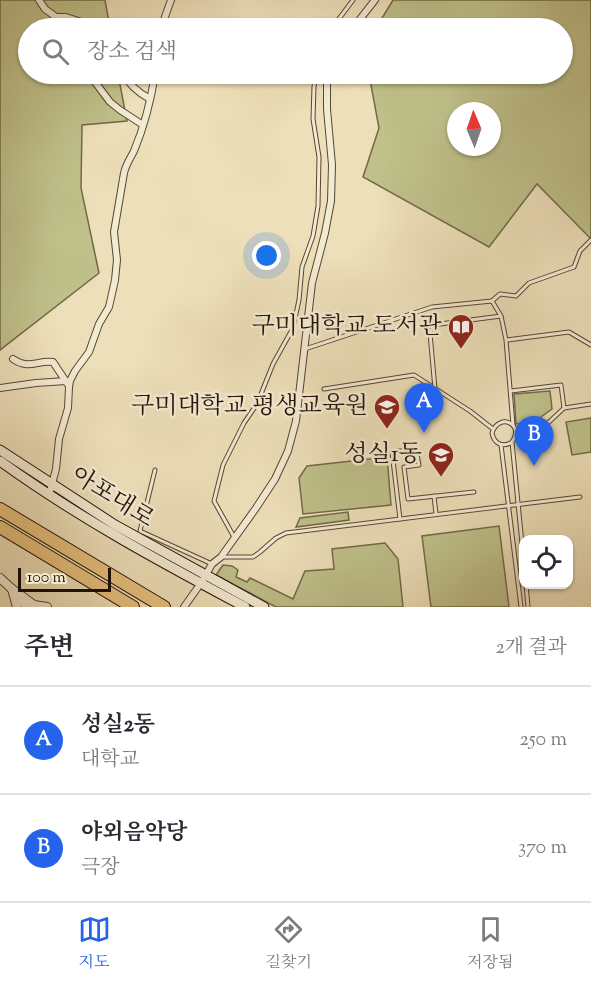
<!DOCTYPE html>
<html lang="ko">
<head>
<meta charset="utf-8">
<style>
  :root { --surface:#fff; --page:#f7f7f7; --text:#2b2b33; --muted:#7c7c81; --line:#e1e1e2; --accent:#2563eb }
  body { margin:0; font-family:"Sorts Mill Goudy","Noto Serif KR",serif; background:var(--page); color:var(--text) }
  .controls { position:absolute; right:18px; bottom:18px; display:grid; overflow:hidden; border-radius:12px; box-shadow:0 2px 4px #0004 }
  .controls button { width:54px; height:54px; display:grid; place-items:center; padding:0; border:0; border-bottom:2px solid var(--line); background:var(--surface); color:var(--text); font:30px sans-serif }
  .compass { position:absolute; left:447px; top:102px; width:54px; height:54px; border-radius:50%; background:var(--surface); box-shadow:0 2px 4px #0004; rotate:358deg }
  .scale { position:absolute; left:18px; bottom:15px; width:93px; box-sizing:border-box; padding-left:6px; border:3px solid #251207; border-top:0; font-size:16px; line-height:21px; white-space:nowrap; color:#251207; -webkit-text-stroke:4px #f3ead2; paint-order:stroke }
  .you { position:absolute; left:267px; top:256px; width:21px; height:21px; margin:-15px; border:4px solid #fff; border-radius:50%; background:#1a73e8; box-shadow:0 0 0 9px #1a73e833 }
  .badge { display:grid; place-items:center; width:39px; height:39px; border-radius:50%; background:var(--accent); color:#fff; font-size:20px; font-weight:700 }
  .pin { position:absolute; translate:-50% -50px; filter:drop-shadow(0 2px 3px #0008) }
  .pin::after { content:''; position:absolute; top:32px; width:21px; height:18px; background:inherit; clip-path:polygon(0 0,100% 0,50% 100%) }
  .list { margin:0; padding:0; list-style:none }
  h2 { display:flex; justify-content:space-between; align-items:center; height:78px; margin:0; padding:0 24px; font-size:26px }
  h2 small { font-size:20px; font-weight:400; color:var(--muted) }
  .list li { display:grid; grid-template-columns:39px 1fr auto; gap:18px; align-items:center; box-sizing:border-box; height:108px; padding:0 24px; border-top:2px solid var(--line) }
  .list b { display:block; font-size:22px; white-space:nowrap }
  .list p { margin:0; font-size:20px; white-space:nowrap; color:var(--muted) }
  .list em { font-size:20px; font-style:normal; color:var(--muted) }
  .icon { flex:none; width:33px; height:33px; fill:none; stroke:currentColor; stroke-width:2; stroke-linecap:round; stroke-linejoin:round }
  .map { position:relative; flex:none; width:591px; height:607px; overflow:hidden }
  .search { position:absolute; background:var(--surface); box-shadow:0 2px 4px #0004; left:18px; right:18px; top:18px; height:66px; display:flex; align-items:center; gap:15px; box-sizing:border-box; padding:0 21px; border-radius:33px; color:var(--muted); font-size:22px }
  .sheet { height:294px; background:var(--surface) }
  nav { display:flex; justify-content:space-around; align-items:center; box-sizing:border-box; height:84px; border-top:2px solid var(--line); background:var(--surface); font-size:16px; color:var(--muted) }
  nav a { display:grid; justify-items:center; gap:3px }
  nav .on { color:var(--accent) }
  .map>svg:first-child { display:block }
</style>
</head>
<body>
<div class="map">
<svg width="591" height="607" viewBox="0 0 591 607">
  <rect width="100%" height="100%" fill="#eddfb9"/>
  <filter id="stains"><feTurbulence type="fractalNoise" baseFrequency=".00333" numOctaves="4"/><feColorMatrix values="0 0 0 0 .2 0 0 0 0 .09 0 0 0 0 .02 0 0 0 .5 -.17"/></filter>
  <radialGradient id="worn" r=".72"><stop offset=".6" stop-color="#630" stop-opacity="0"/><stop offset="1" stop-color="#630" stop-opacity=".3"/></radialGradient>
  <g fill="#bfc08a" stroke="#726948" stroke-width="1.5" fill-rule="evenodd">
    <polygon points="0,0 105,0 110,28 28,28 28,74 118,74 127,121 82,125 81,188 99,273 0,350"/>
    <path d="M393,0H591V239L537,184L489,247L363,177L379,128L369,74H562V28H376ZM456,111H492V147H456Z"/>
    <polygon points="550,391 552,409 534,422 516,424 514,394"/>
    <polygon points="591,418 591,452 572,455 566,422"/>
    <polygon points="387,457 391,505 303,514 299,478 307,466"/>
    <polygon points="348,512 349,520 296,527 300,518"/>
    <polygon points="499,526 509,607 431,607 422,536"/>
    <polygon points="385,543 398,559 403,607 276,607 216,575 223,565 232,566 238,570 236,577 247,582 250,578 293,599 305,571 334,569 332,549"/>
  </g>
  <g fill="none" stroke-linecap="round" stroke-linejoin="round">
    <g stroke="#574534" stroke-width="5">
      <g id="service">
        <polyline points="332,28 353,0"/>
        <polyline points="501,316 492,301 500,294 516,296 529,283 574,267 580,251 591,240"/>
        <polyline points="507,340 569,332 591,345"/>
        <polyline points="305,349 432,307 492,301"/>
        <polyline points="324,389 414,375 470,411 493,429"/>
        <path d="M435,389L430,333C432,328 434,326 440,324L501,316L506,340L513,425"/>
        <polyline points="511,391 561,385 564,408"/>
        <polyline points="516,439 548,423 564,408 591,404"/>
        <path d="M512,442C503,448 494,444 492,433C499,412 525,424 512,442L524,564"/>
        <polyline points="501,445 521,607"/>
        <polyline points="155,470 140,531 212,564"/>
        <polyline points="434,496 436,514"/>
        <polyline points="400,519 392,452 416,449 419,465 404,467 408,499 474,492"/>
        <polyline points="234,537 214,501 223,465 244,423 257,404 273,364 293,328 299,300 302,267 313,236 318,206 319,157 313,119 314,86 317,74"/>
        <polyline points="223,557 253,557 260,552 276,538 286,533 580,497"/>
        <polyline points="526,584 528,607"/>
      </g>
    </g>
    <g stroke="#574534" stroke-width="8">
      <g id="minor">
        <polyline points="39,0 45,9 56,17 66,17 100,28"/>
        <polyline points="56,17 58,28"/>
        <polyline points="161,28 171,0"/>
        <polyline points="353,28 375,0"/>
        <polyline points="89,74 110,102 120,110 143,125"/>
        <path d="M124,74C129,85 139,93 150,99"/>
        <path d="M13,359C29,370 37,360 53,362L69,386"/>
        <polyline points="0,388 36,383 66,381"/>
        <path d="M49,495L56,469L59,439L68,408L69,387L70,381L75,371L89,352L99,324L109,307L115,280L117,260L114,232L124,173C126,164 130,159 134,151C144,127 151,100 155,74"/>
        <polyline points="184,607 201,583 212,564 221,557 256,508 275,479 288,451 296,421 312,283 325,233 331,201 332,165 327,109 327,77 329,74"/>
      </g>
    </g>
    <g stroke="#574534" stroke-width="10">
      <g id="tertiary">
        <polyline points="0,578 12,589 27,607"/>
        <polyline points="12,589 34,605 47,607"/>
        <polyline points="12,589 17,607"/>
      </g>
    </g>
    <g stroke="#251207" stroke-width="11">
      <g id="secondary">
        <polyline points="0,450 115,525 264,607"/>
        <path d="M0,461C77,517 161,562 245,607"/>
      </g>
    </g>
    <g stroke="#251207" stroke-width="14">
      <g id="motorway">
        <polyline points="0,509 164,607"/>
        <polyline points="0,527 133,607"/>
      </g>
    </g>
    <use href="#service" stroke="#f3ead2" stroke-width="3"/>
    <use href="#minor" stroke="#f3ead2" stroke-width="6"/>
    <use href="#tertiary" stroke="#f3ead2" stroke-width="8"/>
    <use href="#secondary" stroke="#f3ead2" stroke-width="9"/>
    <use href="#motorway" stroke="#e6c07c" stroke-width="12"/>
  </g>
  <defs>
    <g id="library-pin" transform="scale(1.35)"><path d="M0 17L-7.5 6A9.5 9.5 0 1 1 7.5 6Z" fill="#8f2418" stroke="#f3ead2"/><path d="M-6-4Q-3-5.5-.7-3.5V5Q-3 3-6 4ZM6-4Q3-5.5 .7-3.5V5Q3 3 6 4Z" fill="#fff"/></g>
    <g id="university-pin" transform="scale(1.35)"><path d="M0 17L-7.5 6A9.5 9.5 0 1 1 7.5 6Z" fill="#8f2418" stroke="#f3ead2"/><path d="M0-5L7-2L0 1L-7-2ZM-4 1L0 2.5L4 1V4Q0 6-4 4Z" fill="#fff"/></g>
  </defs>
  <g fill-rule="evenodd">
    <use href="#library-pin" x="461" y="327"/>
    <use href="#university-pin" x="387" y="407"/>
    <use href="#university-pin" x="441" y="455"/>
  </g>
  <g text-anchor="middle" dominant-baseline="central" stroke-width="5" stroke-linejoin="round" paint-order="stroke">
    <g font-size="24" fill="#251207" stroke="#f3ead2" text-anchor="end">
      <text x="442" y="327">구미대학교 도서관</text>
      <text x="368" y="407">구미대학교 평생교육원</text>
      <text x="422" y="455">성실1동</text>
    </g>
    <g font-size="24" fill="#251207" stroke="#f3ead2">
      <text transform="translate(112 498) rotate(32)">아포대로</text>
    </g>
  </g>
  <rect width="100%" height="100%" filter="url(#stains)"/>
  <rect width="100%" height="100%" fill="url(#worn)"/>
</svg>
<div class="controls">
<button><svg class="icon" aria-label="locate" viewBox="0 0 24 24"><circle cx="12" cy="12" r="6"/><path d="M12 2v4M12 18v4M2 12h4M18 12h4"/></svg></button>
</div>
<svg class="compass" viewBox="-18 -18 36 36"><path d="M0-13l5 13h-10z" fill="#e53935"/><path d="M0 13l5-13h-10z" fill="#7c7c81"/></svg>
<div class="scale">100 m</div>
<div class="you"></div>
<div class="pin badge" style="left:424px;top:433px">A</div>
<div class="pin badge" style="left:534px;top:466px">B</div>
<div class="search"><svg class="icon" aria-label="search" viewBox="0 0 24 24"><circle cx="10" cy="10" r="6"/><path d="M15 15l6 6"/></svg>장소 검색</div>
</div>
<section class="sheet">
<h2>주변<small>2개 결과</small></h2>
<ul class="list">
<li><span class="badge">A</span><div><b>성실2동</b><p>대학교</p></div><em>250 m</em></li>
<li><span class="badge">B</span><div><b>야외음악당</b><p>극장</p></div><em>370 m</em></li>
</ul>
</section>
<nav>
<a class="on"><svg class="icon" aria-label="map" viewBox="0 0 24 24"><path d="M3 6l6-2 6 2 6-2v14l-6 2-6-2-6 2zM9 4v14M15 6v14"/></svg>지도</a>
<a><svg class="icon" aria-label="directions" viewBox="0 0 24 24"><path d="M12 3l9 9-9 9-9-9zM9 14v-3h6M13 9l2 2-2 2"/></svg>길찾기</a>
<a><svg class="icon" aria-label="saved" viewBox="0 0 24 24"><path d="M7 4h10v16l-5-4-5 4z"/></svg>저장됨</a>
</nav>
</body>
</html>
